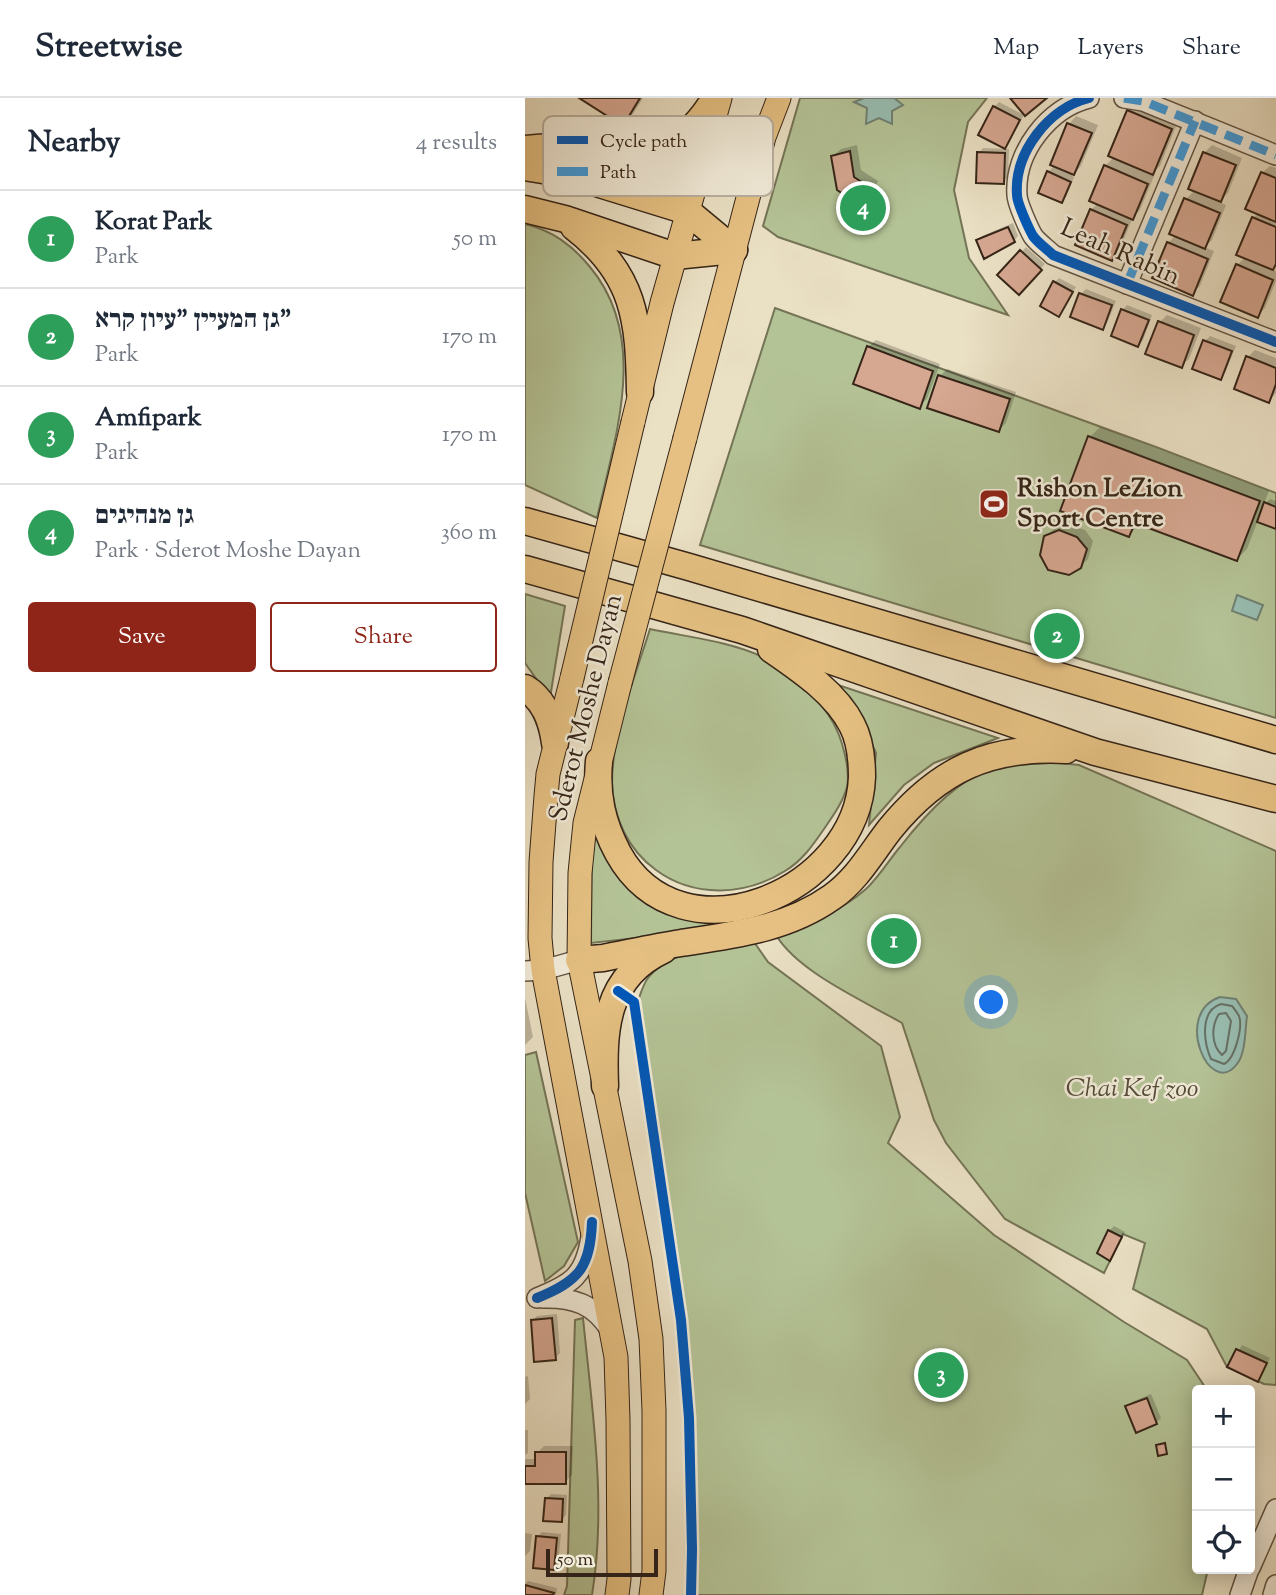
<!DOCTYPE html>
<html lang="en">
<head>
<meta charset="utf-8">
<style>
  :root { --surface:#fff; --page:#f2f2f3; --text:#1f2937; --muted:#747a83; --line:#e0e1e3; --accent:#8f2418 }
  body { margin:0; font-family:"Sorts Mill Goudy","Frank Ruhl Libre",serif; background:var(--page); color:var(--text) }
  .controls { position:absolute; right:21px; bottom:21px; display:grid; overflow:hidden; border-radius:7px; box-shadow:0 4px 18px #0003 }
  .controls button { width:63px; height:63px; display:grid; place-items:center; padding:0; border:0; border-bottom:2px solid var(--line); background:var(--surface); color:var(--text); font:35px sans-serif }
  .scale { position:absolute; left:21px; bottom:18px; width:112px; box-sizing:border-box; padding-left:7px; border:4px solid #352417; border-top:0; font-size:19px; line-height:24px; white-space:nowrap; color:#352417; -webkit-text-stroke:5px #f1ebd9; paint-order:stroke }
  .you { position:absolute; left:467px; top:905px; width:24px; height:24px; margin:-18px; border:5px solid #fff; border-radius:50%; background:#1a73e8; box-shadow:0 0 0 10px #1a73e833 }
  .badge { display:grid; place-items:center; width:46px; height:46px; border-radius:50%; background:var(--accent); color:#fff; font-size:23px; font-weight:700 }
  .pin { position:absolute; translate:-50% -50%; border:4px solid #fff; box-shadow:0 2px 7px #0006 }
  .list { margin:0; padding:0; list-style:none }
  h2 { display:flex; justify-content:space-between; align-items:center; height:91px; margin:0; padding:0 28px; font-size:30px }
  h2 small { font-size:23px; font-weight:400; color:var(--muted) }
  .list li { display:grid; grid-template-columns:46px 1fr auto; gap:21px; align-items:center; box-sizing:border-box; height:98px; padding:0 28px; border-top:2px solid var(--line) }
  .list b { display:block; font-size:26px; white-space:nowrap }
  .list p { margin:0; font-size:23px; white-space:nowrap; color:var(--muted) }
  .list em { font-size:23px; font-style:normal; color:var(--muted) }
  .actions { display:flex; gap:14px; padding:21px 28px }
  .actions a { flex:1; padding:16px 0; border:2px solid var(--accent); border-radius:7px; text-align:center; font-size:24px; color:var(--accent) }
  .actions .main { background:var(--accent); color:#fff }
  .icon { flex:none; width:38px; height:38px; fill:none; stroke:currentColor; stroke-width:2; stroke-linecap:round; stroke-linejoin:round }
  .map { position:relative; flex:none; width:751px; height:1497px; overflow:hidden }
  header { display:flex; align-items:center; gap:42px; box-sizing:border-box; height:98px; padding:0 35px; background:var(--surface); border-bottom:2px solid var(--line) }
  header strong { font-size:33px }
  nav { display:flex; gap:38px; margin-inline-start:auto; font-size:24px }
  main { display:flex }
  aside { flex:1; background:var(--surface) }
  .map>svg:first-child { display:block }
</style>
</head>
<body>
<header>
<strong>Streetwise</strong>
<nav><a>Map</a><a>Layers</a><a>Share</a></nav>
</header>
<main>
<aside>
<h2>Nearby<small>4 results</small></h2>
<ul class="list">
<li><span class="badge" style="background:#2e9e5b">1</span><div><b>Korat Park</b><p>Park</p></div><em>50 m</em></li>
<li><span class="badge" style="background:#2e9e5b">2</span><div><b>גן המעיין &quot;עיון קרא&quot;</b><p>Park</p></div><em>170 m</em></li>
<li><span class="badge" style="background:#2e9e5b">3</span><div><b>Amfipark</b><p>Park</p></div><em>170 m</em></li>
<li><span class="badge" style="background:#2e9e5b">4</span><div><b>גן מנהיגים</b><p>Park · Sderot Moshe Dayan</p></div><em>360 m</em></li>
</ul>
<div class="actions"><a class="main">Save</a><a>Share</a></div>
</aside>
<div class="map">
<svg width="751" height="1497" viewBox="0 0 751 1497">
  <rect width="100%" height="100%" fill="#eae0c4"/>
  <filter id="stains"><feTurbulence type="fractalNoise" baseFrequency=".00286" numOctaves="4"/><feColorMatrix values="0 0 0 0 .2 0 0 0 0 .09 0 0 0 0 .02 0 0 0 .5 -.17"/></filter>
  <radialGradient id="worn" r=".72"><stop offset=".6" stop-color="#630" stop-opacity="0"/><stop offset="1" stop-color="#630" stop-opacity=".3"/></radialGradient>
  <g fill="#b4c396" stroke="#747456" stroke-width="2">
    <polygon points="275,0 462,0 443,24 429,92 444,160 483,217 253,139 238,128"/>
    <path d="M0,126C28,133 47,147 65,169C125,241 90,338 72,420L0,387Z"/>
    <polygon points="250,210 631,349 751,395 751,620 175,447"/>
    <polygon points="0,496 40,508 25,600 0,565"/>
    <path d="M125,531C162,539 204,543 238,559C250,565 261,577 272,585C298,605 313,625 320,657C322,666 324,680 322,689C318,704 308,718 299,731C288,747 277,763 260,773C220,798 169,800 131,772C103,752 88,719 87,685C87,635 110,579 125,531Z"/>
    <polygon points="307,585 473,640 409,665 379,687 344,727 351,655 335,620"/>
    <path d="M517,663L554,667L751,753V1287L739,1286L702,1269L682,1231L608,1191L620,1145L598,1136L579,1175L480,1121L421,1045L409,1022L377,925C339,903 273,874 251,837C283,826 315,814 341,791C354,779 364,762 375,749C396,722 430,684 463,672C480,666 499,665 517,663Z"/>
    <polygon points="73,727 84,758 183,820 194,831 66,845 67,736"/>
    <path d="M229,844L243,864L356,948L375,1019L363,1045L469,1137L599,1224L662,1262L682,1292H672V1471H683L677,1497H161L160,1226L114,900C116,894 119,885 123,880C146,850 195,850 229,844Z"/>
    <polygon points="11,954 53,1144 39,1168 20,1183 0,1095 0,957"/>
    <path d="M58,1220C67,1311 82,1406 67,1497H39L42,1488L50,1222Z"/>
  </g>
  <g fill="#98bdb1" stroke="#708073" stroke-width="2">
    <polygon points="339,0 369,0 378,7 367,13 367,26 354,20 341,26 342,10 329,4"/>
    <polygon points="712,497 738,507 732,522 707,513"/>
    <path d="M695,899L711,901L722,918C720,931 721,955 712,966C685,1002 647,915 695,899Z"/>
  </g>
  <g fill="#0003">
    <polygon points="57,0 118,0 108,16 98,26"/>
    <polygon points="474,4 499,17 480,49 469,9"/>
    <polygon points="611,5 653,23 635,68 626,77 629,78 615,112 608,119 594,153 587,161 566,112 573,105 580,68 589,59 585,57 604,13"/>
    <polygon points="551,18 573,27 556,68 547,78 549,79 541,99 536,103 523,74 530,67 527,66 544,26"/>
    <polygon points="332,47 336,72 353,83 345,100 338,107 308,58 316,51"/>
    <polygon points="687,47 717,60 703,95 694,104 701,107 687,142 679,149 689,153 675,188 667,195 643,145 651,137 646,135 661,101 670,92 665,90 680,54"/>
    <polygon points="458,50 484,51 483,79 478,84 454,55"/>
    <polygon points="745,68 751,70 751,167 747,172 751,173 751,183 740,210 732,218 712,167 721,159 728,120 733,115 737,75"/>
    <polygon points="488,125 493,138 489,143 453,143 457,138"/>
    <polygon points="501,149 520,166 494,194 475,177"/>
    <polygon points="534,180 551,189 534,217 530,184"/>
    <polygon points="561,191 591,203 582,225 577,230 547,218 556,196"/>
    <polygon points="602,207 627,217 618,242 613,247 598,212"/>
    <polygon points="642,217 676,230 664,261 656,268 635,224"/>
    <polygon points="685,238 711,248 700,275 696,280 680,243"/>
    <polygon points="351,242 415,266 402,301 394,308 343,249"/>
    <polygon points="730,252 751,260 751,295 744,303 723,259"/>
    <polygon points="422,271 491,294 481,325 474,332 415,278"/>
    <polygon points="575,329 744,393 738,408 745,401 751,403 751,429 733,422 722,451 712,461 615,425 604,437 565,339"/>
    <polygon points="542,426 560,432 568,443 563,461 555,469 521,439 529,431"/>
    <polygon points="0,900 8,939 0,947"/>
    <polygon points="589,1128 600,1134 585,1161 584,1133"/>
    <polygon points="32,1216 35,1255 30,1260 7,1223 12,1218"/>
    <polygon points="717,1247 745,1260 733,1282 705,1269"/>
    <polygon points="3,1278 5,1301 0,1306 0,1279"/>
    <polygon points="626,1296 636,1320 631,1325 602,1309 607,1304"/>
    <polygon points="0,1332 3,1332 3,1355 0,1357"/>
    <polygon points="19,1348 48,1348 47,1377 40,1384 0,1384 0,1361 12,1361 12,1355"/>
    <polygon points="26,1396 42,1397 41,1417 36,1422 21,1401"/>
    <polygon points="17,1434 36,1436 33,1465 28,1470 12,1439"/>
    <polygon points="0,1435 7,1436 5,1453 0,1458"/>
    <polygon points="3,1483 32,1490 31,1497 0,1497 0,1486"/>
  </g>
  <g fill="none" stroke-linecap="round" stroke-linejoin="round">
    <g stroke="#667064" stroke-width="2">
      <path d="M696,906L707,908C708,909 713,916 714,918C718,929 710,961 699,966L686,961C679,945 674,913 696,906Z"/>
      <path d="M701,915L706,923L701,953L697,957C686,947 686,928 694,916Z"/>
    </g>
  </g>
  <g fill="#d6a791" stroke="#352417" stroke-width="2">
    <polygon points="54,0 115,0 98,28"/>
    <polygon points="485,0 522,0 500,18"/>
    <polygon points="468,8 495,22 480,51 453,37"/>
    <polygon points="602,12 647,31 628,77 583,58"/>
    <polygon points="542,25 567,35 549,77 525,67"/>
    <polygon points="325,53 329,79 347,91 338,109 312,92 306,58"/>
    <polygon points="452,54 480,55 479,86 451,85"/>
    <polygon points="678,54 711,67 696,104 663,91"/>
    <polygon points="579,67 623,86 608,122 564,103"/>
    <polygon points="522,73 546,84 537,105 513,95"/>
    <polygon points="736,74 751,80 751,124 720,111"/>
    <polygon points="659,100 695,115 680,151 644,136"/>
    <polygon points="565,111 602,127 587,163 550,147"/>
    <polygon points="727,119 751,129 751,166 748,172 711,157"/>
    <polygon points="483,129 490,144 459,161 451,142"/>
    <polygon points="642,144 683,161 668,198 627,180"/>
    <polygon points="495,152 517,172 494,197 472,177"/>
    <polygon points="711,166 748,182 733,220 695,204"/>
    <polygon points="528,183 548,194 534,219 515,208"/>
    <polygon points="554,195 587,207 578,232 545,219"/>
    <polygon points="596,211 624,222 613,249 586,238"/>
    <polygon points="633,223 669,237 657,270 620,256"/>
    <polygon points="678,242 707,253 696,282 667,271"/>
    <polygon points="342,248 408,273 395,311 328,286"/>
    <polygon points="721,258 751,270 751,286 744,305 709,291"/>
    <polygon points="413,277 485,301 474,334 402,310"/>
    <polygon points="563,338 735,403 712,463 610,425 604,439 535,413"/>
    <polygon points="739,404 751,409 751,431 732,424"/>
    <polygon points="534,432 552,439 562,451 556,470 544,477 523,472 515,457 519,438"/>
    <polygon points="583,1132 597,1139 585,1163 572,1155"/>
    <polygon points="27,1220 31,1262 9,1264 6,1222"/>
    <polygon points="711,1251 742,1265 733,1284 702,1269"/>
    <polygon points="622,1300 632,1326 611,1335 600,1308"/>
    <polygon points="640,1345 642,1356 633,1358 631,1347"/>
    <polygon points="10,1354 41,1354 41,1386 0,1386 0,1368 10,1368"/>
    <polygon points="20,1400 38,1401 37,1424 18,1423"/>
    <polygon points="11,1438 32,1440 29,1472 8,1470"/>
    <polygon points="0,1487 29,1495 28,1497 0,1497"/>
  </g>
  <g fill="none" stroke-linecap="round" stroke-linejoin="round">
    <g stroke="#625342" stroke-width="22">
      <g id="minor">
        <path d="M564,0C524,10 489,54 492,97C492,105 504,131 508,138C513,145 522,151 528,157L751,244"/>
        <polyline points="599,0 618,3 751,57"/>
        <polyline points="602,186 670,23"/>
        <polyline points="0,873 18,872 54,862"/>
        <path d="M12,1200C47,1186 60,1178 66,1139"/>
        <path d="M17,1200C49,1199 69,1206 86,1233"/>
        <polyline points="725,1470 751,1411"/>
        <polyline points="715,1497 724,1471"/>
        <polyline points="748,1497 751,1487"/>
      </g>
    </g>
    <g stroke="#352417" stroke-width="25">
      <g id="major">
        <polyline points="108,324 137,205 195,0"/>
        <polyline points="160,340 239,39 254,0"/>
        <polyline points="47,580 23,676 21,698 16,764 15,840 18,872 91,1259 93,1322 94,1481 92,1497"/>
        <polyline points="95,585 60,725 55,775 54,862 115,1163 126,1241 129,1313 129,1473 126,1497"/>
      </g>
    </g>
    <g stroke="#352417" stroke-width="29">
      <g id="highway">
        <path d="M0,51C26,48 51,50 76,52C90,54 106,57 120,56C150,53 176,24 190,0"/>
        <polyline points="0,69 42,76 162,113 209,152"/>
        <polyline points="0,111 40,121 150,158 209,152"/>
        <path d="M49,129C110,176 114,222 115,294"/>
        <polyline points="0,423 164,469 751,642"/>
        <polyline points="0,471 217,532 570,654 751,701"/>
        <path d="M0,590C20,602 27,623 30,645"/>
        <path d="M74,663C71,697 77,725 93,755C156,869 333,794 337,679C337,661 335,642 327,627C311,595 275,571 246,551"/>
        <path d="M54,862L78,860C104,855 130,849 156,845C209,837 262,831 307,799C332,782 347,754 365,731C414,671 465,648 541,652"/>
        <path d="M80,988C78,932 80,879 138,852"/>
      </g>
    </g>
    <use href="#minor" stroke="#f1ebd9" stroke-width="19"/>
    <use href="#major" stroke="#e5c082" stroke-width="23"/>
    <use href="#highway" stroke="#e5c082" stroke-width="26"/>
    <g stroke="#352417" stroke-width="25" stroke-linecap="butt">
      <g id="major-bridge">
        <polyline points="47,580 108,324"/>
        <polyline points="95,585 160,340"/>
      </g>
    </g>
    <use href="#major-bridge" stroke="#e5c082" stroke-width="23"/>
    <g stroke="#3e9cdf" stroke-width="9" stroke-dasharray="18 9" stroke-linecap="butt">
      <polyline points="599,0 618,3 751,57"/>
      <polyline points="602,186 670,23"/>
    </g>
    <g stroke="#f1ebd9" stroke-width="15">
      <g id="cycleway">
        <path d="M564,0C524,10 489,54 492,97C492,105 504,131 508,138C513,145 522,151 528,157L751,244"/>
        <polyline points="93,893 109,904 156,1222 164,1320 167,1451 166,1497"/>
        <path d="M12,1200C54,1183 65,1170 67,1124"/>
      </g>
    </g>
    <use href="#cycleway" stroke="#0057b8" stroke-width="10"/>
  </g>
  <defs>
    <g id="stadium-square" transform="scale(1.575)"><rect x="-9" y="-9" width="18" height="18" rx="4" fill="#8f2418" stroke="#f1ebd9"/><path d="M0-5a6.5 5 0 1 0 0 10a6.5 5 0 1 0 0-10ZM-3.5-1.8h7v3.6h-7Z" fill="#fff"/></g>
  </defs>
  <g fill-rule="evenodd">
    <use href="#stadium-square" x="469" y="406"/>
  </g>
  <g text-anchor="middle" dominant-baseline="central" stroke-width="5" stroke-linejoin="round" paint-order="stroke">
    <g font-size="26" fill="#352417" stroke="#f1ebd9">
      <text transform="translate(595 155) rotate(24)">Leah Rabin</text>
      <text transform="translate(62 610) rotate(-76)">Sderot Moshe Dayan</text>
    </g>
    <g font-size="26" font-weight="bold" fill="#352417" stroke="#f1ebd9" text-anchor="start">
      <text x="492" y="391">Rishon LeZion<tspan x="492" dy="30">Sport Centre</tspan></text>
    </g>
    <g font-size="26" font-style="italic" fill="#554c37" stroke="#f1ebd9">
      <text x="607" y="991">Chai Kef zoo</text>
    </g>
  </g>
  <rect x="18" y="18" width="230" height="80" rx="10" fill="#f1ebd9" stroke="#b9af9f" stroke-width="2"/>
  <rect x="32" y="38" width="31" height="8" fill="#0057b8"/>
  <rect x="32" y="69" width="31" height="9" fill="#3e9cdf"/>
  <g font-size="19" fill="#352417">
    <text x="75" y="49">Cycle path</text>
    <text x="75" y="80">Path</text>
  </g>
  <rect width="100%" height="100%" filter="url(#stains)"/>
  <rect width="100%" height="100%" fill="url(#worn)"/>
</svg>
<div class="controls">
<button>+</button>
<button>−</button>
<button><svg class="icon" aria-label="locate" viewBox="0 0 24 24"><circle cx="12" cy="12" r="6"/><path d="M12 2v4M12 18v4M2 12h4M18 12h4"/></svg></button>
</div>
<div class="scale">50 m</div>
<div class="you"></div>
<div class="pin badge" style="left:369px;top:843px;background:#2e9e5b">1</div>
<div class="pin badge" style="left:532px;top:538px;background:#2e9e5b">2</div>
<div class="pin badge" style="left:416px;top:1277px;background:#2e9e5b">3</div>
<div class="pin badge" style="left:338px;top:110px;background:#2e9e5b">4</div>
</div>
</main>
</body>
</html>
